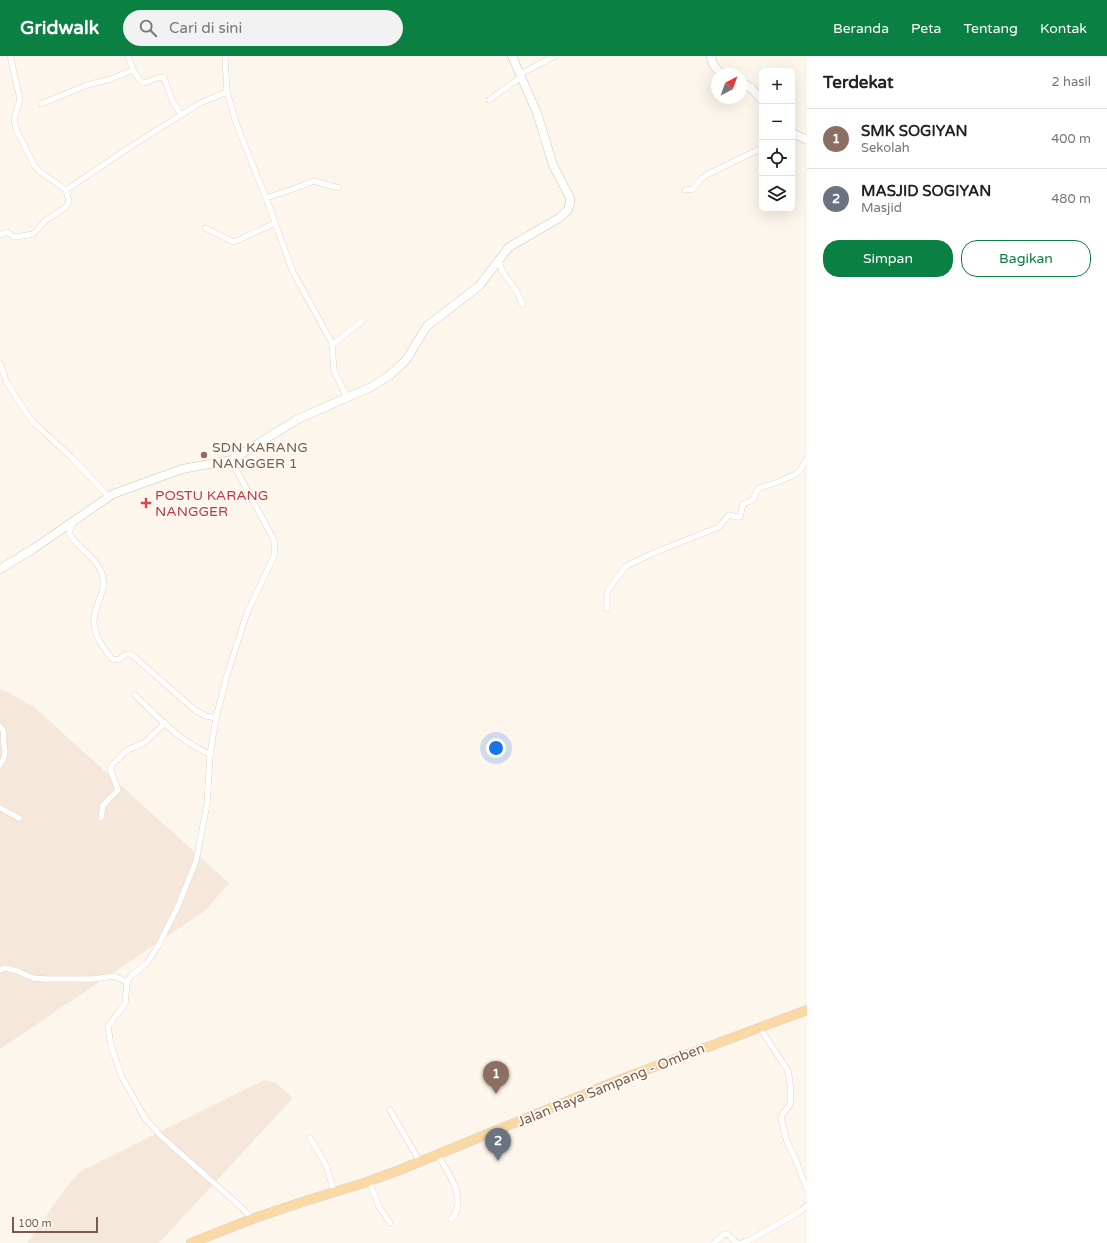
<!DOCTYPE html>
<html lang="id">
<head>
<meta charset="utf-8">
<style>
  :root { --surface:#fff; --page:#f2f2f2; --text:#222; --muted:#767676; --line:#e0e0e0; --accent:#0b8043 }
  body { margin:0; font-family:"Varela Round",sans-serif; background:var(--page); color:var(--text) }
  .controls { position:absolute; right:12px; top:12px; display:grid; overflow:hidden; border-radius:8px; box-shadow:0 4px 16px #0002 }
  .controls button { width:36px; height:36px; display:grid; place-items:center; padding:0; border:0; border-bottom:1px solid var(--line); background:var(--surface); color:var(--text); font:20px sans-serif }
  .compass { position:absolute; left:711px; top:12px; width:36px; height:36px; border-radius:50%; background:var(--surface); box-shadow:0 4px 16px #0002; rotate:41deg }
  .scale { position:absolute; left:12px; bottom:10px; width:86px; box-sizing:border-box; padding-left:4px; border:2px solid #7a5c4d; border-top:0; font-size:11px; line-height:14px; white-space:nowrap; color:#7a5c4d; -webkit-text-stroke:3px #fffaf3; paint-order:stroke }
  .you { position:absolute; left:496px; top:692px; width:14px; height:14px; margin:-10px; border:3px solid #fff; border-radius:50%; background:#1a73e8; box-shadow:0 0 0 6px #1a73e833 }
  .badge { display:grid; place-items:center; width:26px; height:26px; border-radius:50%; background:var(--accent); color:#fff; font-size:13px; font-weight:700 }
  .pin { position:absolute; translate:-50% -33px; filter:drop-shadow(0 1px 2px #0008) }
  .pin::after { content:''; position:absolute; top:21px; width:14px; height:12px; background:inherit; clip-path:polygon(0 0,100% 0,50% 100%) }
  .list { margin:0; padding:0; list-style:none }
  h2 { display:flex; justify-content:space-between; align-items:center; height:52px; margin:0; padding:0 16px; font-size:17px }
  h2 small { font-size:13px; font-weight:400; color:var(--muted) }
  .list li { display:grid; grid-template-columns:26px 1fr auto; gap:12px; align-items:center; box-sizing:border-box; height:60px; padding:0 16px; border-top:1px solid var(--line) }
  .list b { display:block; font-size:15px; white-space:nowrap }
  .list p { margin:0; font-size:13px; white-space:nowrap; color:var(--muted) }
  .list em { font-size:13px; font-style:normal; color:var(--muted) }
  .actions { display:flex; gap:8px; padding:12px 16px }
  .actions a { flex:1; padding:9px 0; border:1px solid var(--accent); border-radius:16px; text-align:center; font-size:14px; color:var(--accent) }
  .actions .main { background:var(--accent); color:#fff }
  .icon { flex:none; width:22px; height:22px; fill:none; stroke:currentColor; stroke-width:2; stroke-linecap:round; stroke-linejoin:round }
  .map { position:relative; flex:none; width:807px; height:1187px; overflow:hidden }
  header { display:flex; align-items:center; gap:24px; box-sizing:border-box; height:56px; padding:0 20px; background:var(--accent); color:#fff }
  header strong { font-size:19px }
  nav { display:flex; gap:22px; margin-inline-start:auto; font-size:14px }
  .search { width:280px; height:36px; background:var(--page); display:flex; align-items:center; gap:10px; box-sizing:border-box; padding:0 14px; border-radius:22px; color:var(--muted); font-size:15px }
  main { display:flex }
  aside { flex:1; background:var(--surface) }
  .map>svg:first-child { display:block }
</style>
</head>
<body>
<header>
<strong>Gridwalk</strong>
<div class="search"><svg class="icon" aria-label="search" viewBox="0 0 24 24"><circle cx="10" cy="10" r="6"/><path d="M15 15l6 6"/></svg>Cari di sini</div>
<nav><a>Beranda</a><a>Peta</a><a>Tentang</a><a>Kontak</a></nav>
</header>
<main>
<div class="map">
<svg width="807" height="1187" viewBox="0 0 807 1187">
  <rect width="100%" height="100%" fill="#fdf6ec"/>
  <g fill="#f5e8da">
    <polygon points="0,633 8,636 35,652 229,827 206,854 0,993"/>
    <polygon points="264,1024 276,1027 293,1042 159,1187 27,1187 68,1129 81,1115"/>
  </g>
  <g fill="none" stroke-linecap="round" stroke-linejoin="round">
    <g stroke="#d1beb0" stroke-width="6">
      <g id="street">
        <path d="M128,0C131,9 135,22 144,27L160,21L164,22L172,44L181,59"/>
        <polyline points="225,0 227,36 237,70 266,142 293,216 332,287 334,315 347,341"/>
        <polyline points="520,18 555,0"/>
        <polyline points="489,44 521,21"/>
        <polyline points="41,48 87,29 111,23 133,14"/>
        <polyline points="66,134 133,89 200,47 227,36"/>
        <polyline points="685,134 693,133 701,123 708,118 762,92"/>
        <polyline points="266,142 293,133 314,125 339,132"/>
        <polyline points="205,172 234,186 275,167"/>
        <polyline points="0,179 7,176 14,181 22,180 33,178 46,164 66,151 69,145 66,134 39,115 34,109 16,73 14,63 20,43 10,0"/>
        <polyline points="499,204 502,215 516,234 523,249"/>
        <polyline points="332,289 362,265"/>
        <polyline points="0,307 6,325 27,358 34,367 71,401 108,440"/>
        <polyline points="231,404 273,482 275,487 274,500 247,557 227,619 216,662 210,698 207,748 196,805 178,850 158,890 147,907 131,920 127,926 125,948 111,966 108,971 111,990 122,1021 145,1062 161,1080 242,1152 252,1163"/>
        <path d="M73,466C71,470 69,473 70,478C73,489 97,501 102,518C108,536 92,550 94,568C95,582 104,592 112,603L118,604L126,598H131L195,654L206,660L216,662"/>
        <polyline points="607,553 607,539 608,534 626,510 656,496 719,471 729,459 737,461 740,461 743,448 753,444 756,436 759,432 778,426 796,418 801,413 807,403"/>
        <path d="M135,639C158,661 180,686 210,698"/>
        <path d="M0,670L4,676C0,691 11,693 0,709"/>
        <polyline points="0,752 19,762"/>
        <polyline points="101,762 103,749 118,734 110,713 111,710 127,694 144,687 165,667"/>
        <polyline points="0,914 5,912 17,915 33,922 45,923 93,923 114,920 127,926"/>
        <path d="M760,972L788,1015C790,1022 792,1043 790,1048C788,1054 782,1056 781,1062L787,1086L795,1102L807,1133"/>
        <polyline points="390,1054 420,1106"/>
        <polyline points="310,1082 327,1111 334,1136"/>
        <path d="M438,1099C448,1116 469,1145 451,1163"/>
        <polyline points="369,1124 379,1151 390,1167"/>
        <polyline points="714,1187 725,1178 727,1178 737,1187"/>
        <polyline points="741,1187 750,1184 799,1156 807,1150"/>
      </g>
    </g>
    <g stroke="#d6c0b0" stroke-width="9">
      <g id="secondary">
        <path d="M711,0C711,8 717,15 724,18"/>
        <polyline points="741,26 751,32 762,44"/>
        <polyline points="792,77 807,84"/>
        <polyline points="0,513 33,493 113,438 182,413 231,404 298,363 371,331 390,319 406,304 427,270 479,230 509,191 559,162 568,154 570,147 570,142 553,109 537,57 512,0"/>
      </g>
    </g>
    <g stroke="#dad1cd" stroke-width="10">
      <polyline id="primary" points="191,1187 252,1163 308,1144 364,1127 402,1113 624,1022 807,954"/>
    </g>
    <use href="#street" stroke="#fff" stroke-width="5.5"/>
    <use href="#secondary" stroke="#fff" stroke-width="8"/>
    <use href="#primary" stroke="#fbd9a5" stroke-width="9"/>
  </g>
  <circle fill="#8d6e63" stroke="#fffaf3" stroke-width="1.5" cx="204" cy="399" r="4"/>
  <path fill="#e0444e" stroke="#fffaf3" stroke-width="1.5" d="M144 441h4v4h4v4h-4v4h-4v-4h-4v-4h4z"/>
  <g text-anchor="middle" dominant-baseline="central" stroke-width="3.5" stroke-linejoin="round" paint-order="stroke">
    <g font-size="14" fill="#785e54" stroke="#fffaf3" text-anchor="start">
      <text x="212" y="391">SDN KARANG<tspan x="212" dy="16">NANGGER 1</tspan></text>
    </g>
    <g font-size="14" fill="#be3a42" stroke="#fffaf3" text-anchor="start">
      <text x="155" y="439">POSTU KARANG<tspan x="155" dy="16">NANGGER</tspan></text>
    </g>
    <g font-size="14" fill="#7a5c4d" stroke="#fffaf3">
      <text transform="translate(611 1029) rotate(-22)">Jalan Raya Sampang - Omben</text>
    </g>
  </g>
</svg>
<div class="controls">
<button>+</button>
<button>−</button>
<button><svg class="icon" aria-label="locate" viewBox="0 0 24 24"><circle cx="12" cy="12" r="6"/><path d="M12 2v4M12 18v4M2 12h4M18 12h4"/></svg></button>
<button><svg class="icon" aria-label="layers" viewBox="0 0 24 24"><path d="M12 4l9 5-9 5-9-5zM3 14l9 5 9-5"/></svg></button>
</div>
<svg class="compass" viewBox="-18 -18 36 36"><path d="M0-13l5 13h-10z" fill="#e53935"/><path d="M0 13l5-13h-10z" fill="#767676"/></svg>
<div class="scale">100 m</div>
<div class="you"></div>
<div class="pin badge" style="left:496px;top:1038px;background:#8d6e63">1</div>
<div class="pin badge" style="left:498px;top:1105px;background:#6b7280">2</div>
</div>
<aside>
<h2>Terdekat<small>2 hasil</small></h2>
<ul class="list">
<li><span class="badge" style="background:#8d6e63">1</span><div><b>SMK SOGIYAN</b><p>Sekolah</p></div><em>400 m</em></li>
<li><span class="badge" style="background:#6b7280">2</span><div><b>MASJID SOGIYAN</b><p>Masjid</p></div><em>480 m</em></li>
</ul>
<div class="actions"><a class="main">Simpan</a><a>Bagikan</a></div>
</aside>
</main>
</body>
</html>
